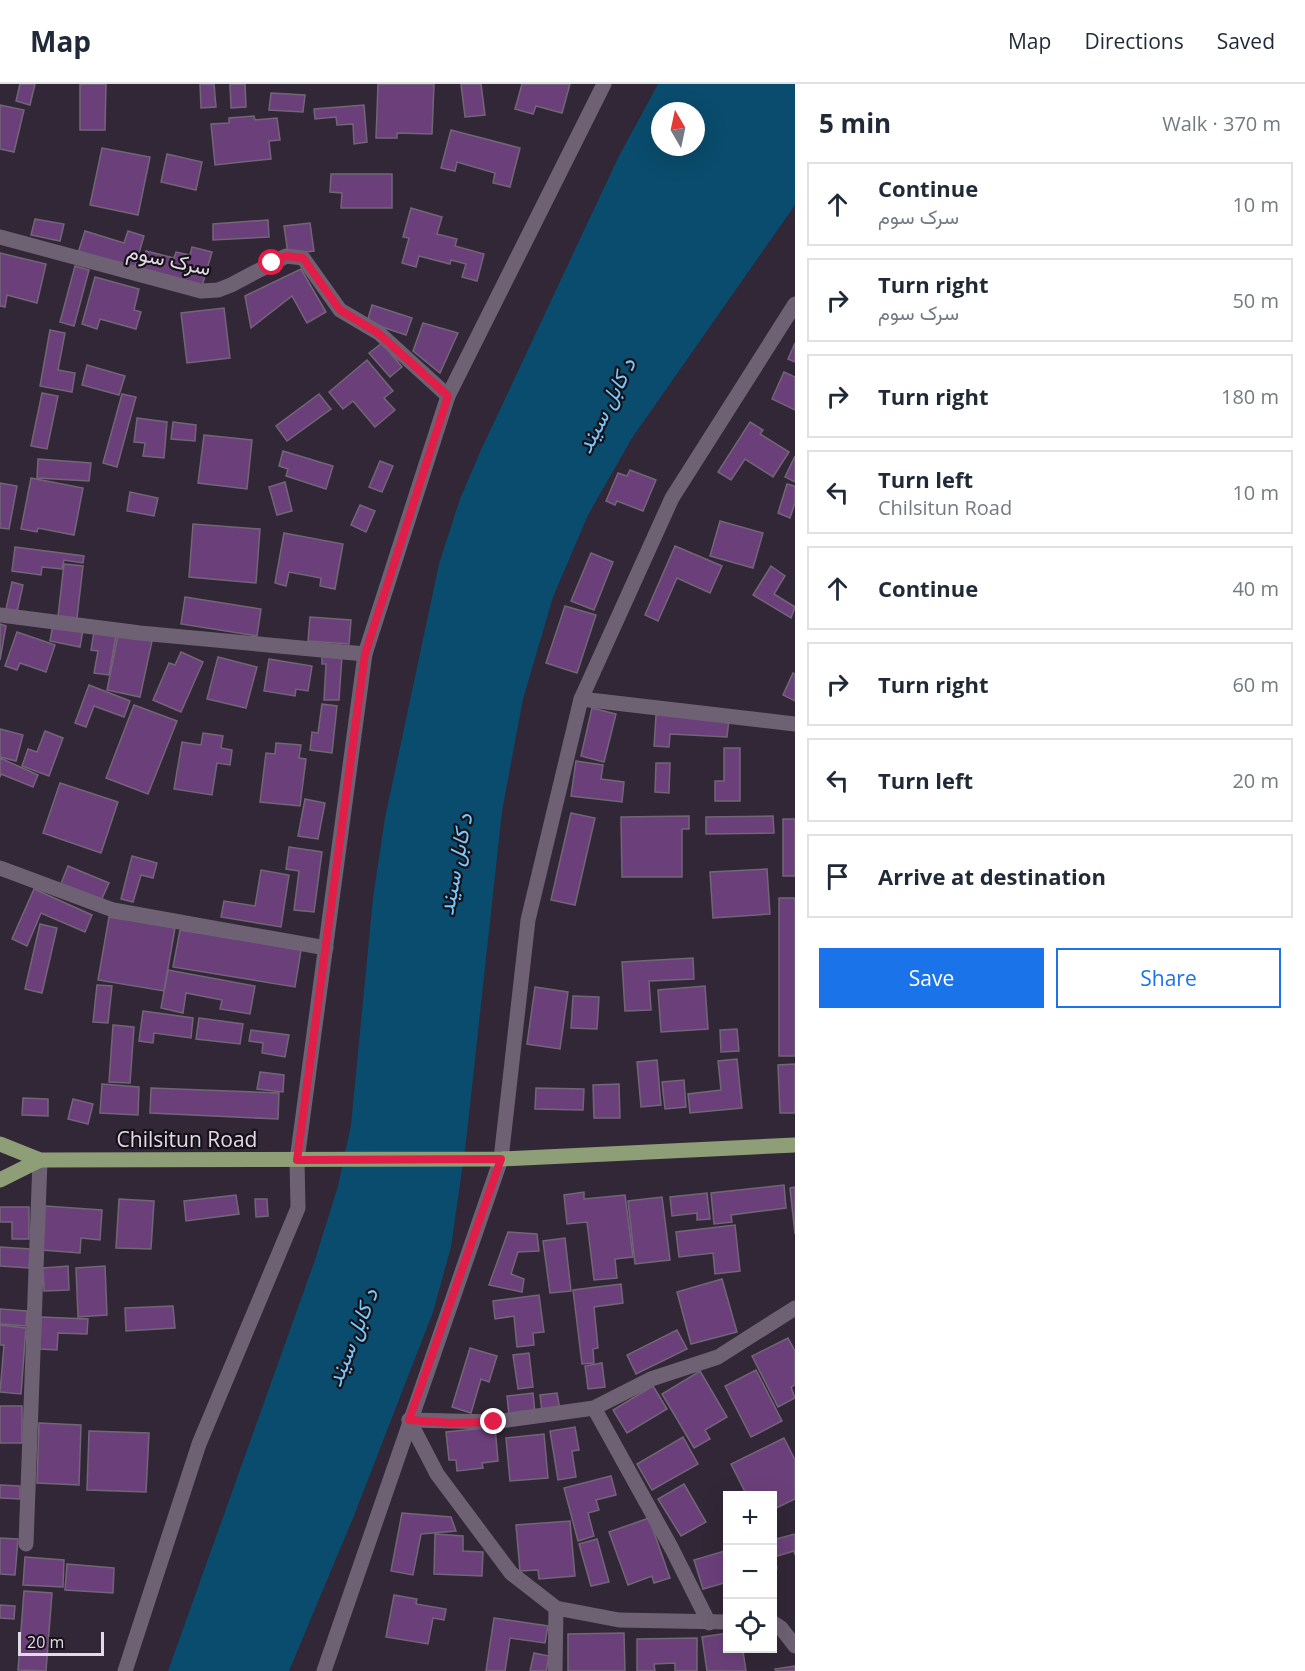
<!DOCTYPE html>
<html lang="en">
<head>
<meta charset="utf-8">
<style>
  :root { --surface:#fff; --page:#f6f6f7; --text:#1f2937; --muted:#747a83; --line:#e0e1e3; --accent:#1a73e8 }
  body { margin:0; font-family:"Open Sans",Vazirmatn,sans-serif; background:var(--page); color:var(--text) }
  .controls { position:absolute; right:18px; bottom:18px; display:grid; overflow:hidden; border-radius:0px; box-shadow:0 6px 24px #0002 }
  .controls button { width:54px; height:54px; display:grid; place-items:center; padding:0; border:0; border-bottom:2px solid var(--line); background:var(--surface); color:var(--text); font:30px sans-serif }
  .compass { position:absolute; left:651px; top:18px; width:54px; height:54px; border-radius:50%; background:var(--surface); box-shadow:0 6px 24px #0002; rotate:351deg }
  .scale { position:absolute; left:18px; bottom:15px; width:86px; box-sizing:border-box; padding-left:6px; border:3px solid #e2dbe5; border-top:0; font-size:16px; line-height:21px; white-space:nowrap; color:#e2dbe5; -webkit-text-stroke:4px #171219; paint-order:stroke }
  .stop { position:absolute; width:18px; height:18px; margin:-14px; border:4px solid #e11d48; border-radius:50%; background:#fff }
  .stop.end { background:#e11d48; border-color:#fff; box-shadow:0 2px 6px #0008 }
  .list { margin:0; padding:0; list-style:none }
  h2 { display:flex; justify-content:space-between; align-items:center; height:78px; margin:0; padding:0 24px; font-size:26px }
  h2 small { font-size:20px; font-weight:400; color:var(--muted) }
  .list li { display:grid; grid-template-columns:39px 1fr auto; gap:18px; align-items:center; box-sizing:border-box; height:84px; margin:0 12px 12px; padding:0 12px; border:2px solid var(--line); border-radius:0px }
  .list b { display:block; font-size:22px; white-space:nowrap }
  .list p { margin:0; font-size:20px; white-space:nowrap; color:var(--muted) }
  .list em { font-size:20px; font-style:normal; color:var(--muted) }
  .actions { display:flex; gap:12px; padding:18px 24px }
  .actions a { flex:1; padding:14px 0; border:2px solid var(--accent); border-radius:0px; text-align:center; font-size:21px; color:var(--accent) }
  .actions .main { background:var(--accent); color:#fff }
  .icon { flex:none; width:33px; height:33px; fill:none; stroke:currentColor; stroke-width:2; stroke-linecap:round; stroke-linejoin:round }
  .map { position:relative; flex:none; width:795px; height:1587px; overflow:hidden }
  header { display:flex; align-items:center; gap:36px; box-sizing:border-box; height:84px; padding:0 30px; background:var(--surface); border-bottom:2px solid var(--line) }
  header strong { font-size:28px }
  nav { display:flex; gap:33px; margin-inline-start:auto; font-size:21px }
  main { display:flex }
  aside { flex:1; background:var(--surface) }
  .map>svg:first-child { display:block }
</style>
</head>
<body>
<header>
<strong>Map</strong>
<nav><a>Map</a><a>Directions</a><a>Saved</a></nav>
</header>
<main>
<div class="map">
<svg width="795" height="1587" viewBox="0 0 795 1587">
  <rect width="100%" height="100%" fill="#322736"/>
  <path fill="#0a4c6d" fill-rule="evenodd" d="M658,0H795V121L632,354L588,431L553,513L523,615L502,727L466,1058L451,1163L433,1228L353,1434L289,1587H168L315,1176L338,1102L351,1041L373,814L385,734L439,480L460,415L481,366L618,74ZM660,27H696V63H660Z"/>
  <g fill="#6b407a" stroke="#726577" stroke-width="1.5">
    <polygon points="20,0 35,0 30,21 16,17"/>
    <polygon points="80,0 106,0 105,46 80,46"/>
    <polygon points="200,0 214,0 216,23 201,24"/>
    <polygon points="230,0 245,0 246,23 231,24"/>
    <polygon points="378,0 434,0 432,50 397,49 397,54 376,54"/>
    <polygon points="461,0 481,0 485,31 465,33"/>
    <polygon points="522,0 570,0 562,29 536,22 533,30 515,25"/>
    <polygon points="271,9 305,11 303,28 269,26"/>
    <polygon points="0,21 24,26 14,68 0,65"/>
    <polygon points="364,21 367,58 354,60 353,40 337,41 336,33 315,35 314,25"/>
    <polygon points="254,32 255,36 277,34 280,56 269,57 271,75 215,81 211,40 229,39 229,34"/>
    <polygon points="451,46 520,64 510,103 493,99 495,89 457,78 455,87 441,84"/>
    <polygon points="102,64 150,73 138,131 90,121"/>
    <polygon points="167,70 202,78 196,106 161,98"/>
    <polygon points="331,90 392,90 392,124 341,124 342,109 330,108"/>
    <polygon points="411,124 442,133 437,150 457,155 455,162 484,170 477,197 462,193 466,180 451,176 450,180 419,172 416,183 402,179 409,154 403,153"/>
    <polygon points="35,135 64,140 60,157 31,151"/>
    <polygon points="268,136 269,153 213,156 213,140"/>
    <polygon points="310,139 314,167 288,170 284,142"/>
    <polygon points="85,147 124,159 128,147 144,152 134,186 78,169"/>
    <polygon points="192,163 212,168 202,202 141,185 146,167 174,174 176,168 190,171"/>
    <polygon points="0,169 46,180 37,219 7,211 5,223 0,222"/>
    <polygon points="75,182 89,186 74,242 60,238"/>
    <polygon points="301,185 326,228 307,239 292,212 251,244 245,212"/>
    <polygon points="95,193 139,205 134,226 141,228 136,245 100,235 97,245 82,240"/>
    <polygon points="372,221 412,234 406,251 367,238"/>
    <polygon points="224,224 230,274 187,279 181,229"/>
    <polygon points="423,239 458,249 440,289 413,267"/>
    <polygon points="50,246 65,249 58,286 75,289 72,308 40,302"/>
    <polygon points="382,259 402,283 390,293 369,269"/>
    <polygon points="795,259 795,278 788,275"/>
    <polygon points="367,276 393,307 384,314 395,326 375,343 353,317 343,325 329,308"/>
    <polygon points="87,281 125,292 119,311 82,301"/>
    <polygon points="784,288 795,293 795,326 772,315"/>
    <polygon points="42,309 58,312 47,365 31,362"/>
    <polygon points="122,310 136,313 117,383 103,379"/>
    <polygon points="319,310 331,325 287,357 276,342"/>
    <polygon points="137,334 167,338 164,374 143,372 145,359 134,358"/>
    <polygon points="173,338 196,341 195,357 171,355"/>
    <polygon points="750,338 763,346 760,350 789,368 773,393 745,375 731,396 718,388"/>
    <polygon points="204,351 252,356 247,405 198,399"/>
    <polygon points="283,367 333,382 326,405 286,392 288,385 279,382"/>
    <polygon points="795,372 795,398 785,393"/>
    <polygon points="38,375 91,379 89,397 37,394"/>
    <polygon points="380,377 393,382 382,408 369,403"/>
    <polygon points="630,386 656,396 643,427 617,417 615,421 606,417 618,389 627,392"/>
    <polygon points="31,394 83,404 74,451 38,444 37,448 21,445"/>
    <polygon points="285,398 292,427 277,431 269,403"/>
    <polygon points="0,399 17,402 9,445 0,444"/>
    <polygon points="787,400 795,402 795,419 790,434 778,429"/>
    <polygon points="130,408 158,414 154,432 127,427"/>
    <polygon points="360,421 375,427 366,448 351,441"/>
    <polygon points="720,437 763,449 753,484 710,472"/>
    <polygon points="193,440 260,445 256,499 189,493"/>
    <polygon points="284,449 343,460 335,505 320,502 321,494 289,488 286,502 275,499"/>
    <polygon points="675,462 722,482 710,509 677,494 658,537 645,531"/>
    <polygon points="15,463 84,472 83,479 64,476 62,485 42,483 41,491 12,487"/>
    <polygon points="591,469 613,478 594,526 571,517"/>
    <polygon points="64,480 83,482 77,534 58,532"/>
    <polygon points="771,482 785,492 774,510 795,523 791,534 753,511"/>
    <polygon points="12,498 23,501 17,528 6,525"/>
    <polygon points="185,513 261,525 257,552 181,540"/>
    <polygon points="565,522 596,531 577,589 546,579"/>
    <polygon points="310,533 351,536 349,560 308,557"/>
    <polygon points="0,540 6,542 0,576"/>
    <polygon points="53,540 83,546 80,563 50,557"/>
    <polygon points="17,548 55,561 46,588 20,579 17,586 5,582"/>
    <polygon points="94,548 116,552 109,591 94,589 98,567 91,566"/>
    <polygon points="118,551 152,557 140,613 107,606"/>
    <polygon points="181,568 203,578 181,628 153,616 169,579 175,581"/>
    <polygon points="322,571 342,572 339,616 324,616 326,580 322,580"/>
    <polygon points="218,573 257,583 246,624 207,615"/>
    <polygon points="269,575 312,582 308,607 296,605 295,612 264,607"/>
    <polygon points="793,589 795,590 795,617 783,611"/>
    <polygon points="89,601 130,617 124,633 94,622 86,643 75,639"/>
    <polygon points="322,620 337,622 332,669 310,666 312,648 318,649"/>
    <polygon points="134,621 177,637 148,710 106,694"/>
    <polygon points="592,624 616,630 604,678 581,672"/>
    <polygon points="656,631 729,635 727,653 670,650 669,663 654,662"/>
    <polygon points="0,645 23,651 16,677 0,673"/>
    <polygon points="45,647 63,654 49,692 22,682 28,665 37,668"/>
    <polygon points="203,649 223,652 221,664 232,666 230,681 217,679 212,711 174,705 182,658 201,661"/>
    <polygon points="276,659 301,661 299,674 306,675 300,722 260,718 266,669 275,670"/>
    <polygon points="724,664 740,664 740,717 715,717 715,697 724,697"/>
    <polygon points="0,674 38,691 33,703 1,690 0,693"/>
    <polygon points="576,677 603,681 601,695 624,698 622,718 571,712"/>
    <polygon points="656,679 670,679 669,709 655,708"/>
    <polygon points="60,699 118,718 101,769 43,749"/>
    <polygon points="305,715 325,719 318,755 298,752"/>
    <polygon points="571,729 595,734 575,821 551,816"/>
    <polygon points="689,732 689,745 682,745 682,793 622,793 621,733"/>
    <polygon points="773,732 774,749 706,750 706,733"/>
    <rect x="783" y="735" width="12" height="57"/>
    <polygon points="289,763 322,768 314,828 294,826 299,787 286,785"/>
    <polygon points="132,772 157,779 153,794 141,791 133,818 121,815"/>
    <polygon points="68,782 109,799 100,819 60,802"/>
    <polygon points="767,785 770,830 713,834 710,788"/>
    <polygon points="261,786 289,791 281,843 221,833 224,817 255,822"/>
    <polygon points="34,805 92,831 85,848 41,829 27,862 12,855"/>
    <rect x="779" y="814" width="16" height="158"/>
    <polygon points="109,833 175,844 164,907 98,896"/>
    <polygon points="40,840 57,844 42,909 25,905"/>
    <polygon points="180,846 301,866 295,903 173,883"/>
    <polygon points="693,874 694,895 649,897 651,926 625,927 622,878"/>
    <polygon points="168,886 255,902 250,930 220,925 222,916 186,909 183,929 161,924"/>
    <polygon points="97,901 112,902 108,939 93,938"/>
    <polygon points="705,902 708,945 661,948 658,906"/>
    <polygon points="535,903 568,908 560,965 527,960"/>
    <polygon points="573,912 599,913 597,945 571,944"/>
    <polygon points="143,927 193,934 191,954 154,949 153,959 139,957"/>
    <polygon points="199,934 243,940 240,960 196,955"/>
    <polygon points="113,941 134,943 130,999 109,998"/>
    <polygon points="737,945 739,967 721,968 720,946"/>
    <polygon points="251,946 289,951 285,973 262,969 263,959 249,957"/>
    <polygon points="737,975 742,1024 690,1029 688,1010 721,1006 718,977"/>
    <polygon points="657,976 661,1021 641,1023 637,978"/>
    <polygon points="795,980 795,1029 780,1029 778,981"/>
    <polygon points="260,988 284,991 283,1008 257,1005"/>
    <polygon points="684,996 686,1023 665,1025 662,998"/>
    <polygon points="102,1000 139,1003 138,1031 100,1029"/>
    <polygon points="619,1000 620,1034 594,1034 593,1001"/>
    <polygon points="151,1004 279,1009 278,1035 150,1029"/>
    <polygon points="536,1004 584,1005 583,1026 535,1025"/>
    <polygon points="23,1014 48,1015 48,1032 22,1031"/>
    <polygon points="73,1015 93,1020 88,1040 68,1035"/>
    <polygon points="784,1101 786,1124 731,1131 732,1138 714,1140 711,1109"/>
    <polygon points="795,1103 795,1150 790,1104"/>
    <polygon points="584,1108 584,1115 625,1111 633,1173 615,1175 617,1194 594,1196 587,1138 567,1140 564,1111"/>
    <polygon points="707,1109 710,1135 697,1136 697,1129 672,1132 670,1113"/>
    <polygon points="236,1111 239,1130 186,1137 184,1117"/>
    <polygon points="662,1113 670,1176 635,1180 628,1117"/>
    <polygon points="119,1115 154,1117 151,1165 116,1164"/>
    <polygon points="255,1115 267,1115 268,1132 256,1133"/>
    <polygon points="45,1122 102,1126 100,1156 81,1154 80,1169 42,1166"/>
    <polygon points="0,1123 29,1123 29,1155 12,1155 12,1138 0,1138"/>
    <polygon points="735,1141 740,1187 715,1190 713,1169 679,1173 676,1148"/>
    <polygon points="508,1148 537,1150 539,1167 518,1168 511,1190 524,1195 522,1208 489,1201"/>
    <polygon points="565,1154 571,1207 550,1209 543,1157"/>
    <polygon points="0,1163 31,1165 29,1184 0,1182"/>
    <polygon points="68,1182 69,1206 44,1207 43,1184"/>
    <polygon points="105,1182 107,1231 78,1233 76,1184"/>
    <polygon points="722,1195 737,1248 691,1260 677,1208"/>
    <polygon points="621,1200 623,1219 594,1223 598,1264 593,1265 594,1279 582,1280 573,1206"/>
    <polygon points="539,1211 544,1248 533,1249 534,1261 517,1263 514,1232 495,1235 493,1217"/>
    <polygon points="173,1222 175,1244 126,1247 125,1224"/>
    <polygon points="0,1225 27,1227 26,1242 0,1240"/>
    <polygon points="41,1233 88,1235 87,1250 58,1249 57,1266 40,1265"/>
    <polygon points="0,1241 26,1244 21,1310 0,1308 4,1261 0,1261"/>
    <polygon points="677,1246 687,1265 636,1290 627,1271"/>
    <polygon points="788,1254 795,1267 795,1301 791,1303 795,1314 778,1323 752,1272"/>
    <polygon points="470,1264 497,1272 489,1298 481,1295 471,1329 452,1323"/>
    <polygon points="529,1269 533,1303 518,1305 513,1271"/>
    <polygon points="602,1279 605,1303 588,1305 585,1282"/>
    <polygon points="756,1286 782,1337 751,1353 725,1302"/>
    <polygon points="700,1287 727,1333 705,1346 710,1355 694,1364 662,1310"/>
    <polygon points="653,1302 667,1325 627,1349 613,1326"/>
    <polygon points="533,1309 535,1329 509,1331 507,1312"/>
    <polygon points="557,1309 560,1326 542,1328 540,1311"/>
    <rect x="0" y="1322" width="22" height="37"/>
    <polygon points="39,1339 81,1341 79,1401 37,1399"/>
    <polygon points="495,1343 498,1377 482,1379 483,1384 457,1387 456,1376 449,1376 446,1348"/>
    <polygon points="575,1343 579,1366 572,1367 576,1393 558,1396 550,1347"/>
    <polygon points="89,1347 149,1349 146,1408 87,1406"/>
    <polygon points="544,1350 548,1394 510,1397 506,1354"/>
    <polygon points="683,1353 698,1380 652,1406 637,1380"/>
    <polygon points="784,1354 795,1376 795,1415 772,1426 772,1412 747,1412 731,1380"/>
    <polygon points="611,1392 616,1411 596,1416 599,1426 588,1429 594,1452 578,1457 564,1404"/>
    <polygon points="684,1400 706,1438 681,1452 658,1415"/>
    <polygon points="0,1401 20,1402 20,1415 0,1414"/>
    <polygon points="402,1429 451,1433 456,1447 421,1450 413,1491 391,1487"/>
    <polygon points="649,1434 670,1494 654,1499 652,1492 628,1501 609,1448"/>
    <polygon points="570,1437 575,1492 539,1495 538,1486 520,1487 516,1441"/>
    <polygon points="435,1450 463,1452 463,1467 483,1468 482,1492 434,1490"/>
    <polygon points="795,1450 795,1471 794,1467 774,1473 777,1484 772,1485 772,1456"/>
    <polygon points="0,1454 18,1455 15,1491 0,1490"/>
    <polygon points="597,1455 609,1498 591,1502 579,1460"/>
    <polygon points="728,1466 728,1498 703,1505 694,1476"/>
    <polygon points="25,1473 64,1476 63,1503 23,1501"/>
    <polygon points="67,1480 114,1484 113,1509 65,1506"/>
    <polygon points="24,1507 52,1509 46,1587 18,1586"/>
    <polygon points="394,1511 417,1515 416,1520 446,1525 444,1536 433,1534 428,1560 386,1553"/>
    <polygon points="0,1521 15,1522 14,1535 0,1534"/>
    <polygon points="494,1534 548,1542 545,1559 510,1554 505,1587 486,1587"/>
    <polygon points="624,1549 625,1587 568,1587 568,1550"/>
    <polygon points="728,1549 728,1564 760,1564 743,1567 746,1587 707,1587 702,1553"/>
    <polygon points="697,1554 697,1587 675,1587 675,1579 654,1580 655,1587 637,1587 637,1555"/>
    <polygon points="534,1569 549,1572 546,1587 530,1587"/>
    <polygon points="795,1582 795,1587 776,1587 775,1585"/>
  </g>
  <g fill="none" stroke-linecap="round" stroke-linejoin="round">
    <g stroke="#6e6173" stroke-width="15">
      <polyline points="0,153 201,207 218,206 231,201 286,172 303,174 340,226 379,249 448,312"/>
      <polyline points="0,531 140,549 365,570"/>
      <polyline points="581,615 795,640"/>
      <polyline points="0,784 113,826 326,864"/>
      <polyline points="594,1324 672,1465 709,1539"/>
      <polyline points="409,1336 437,1390 511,1489 556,1524 619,1536 728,1538"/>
      <polyline points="409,1336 494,1338 594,1324 651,1295 718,1273 795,1224"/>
      <polyline points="26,1460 40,1076"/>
      <polyline points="772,1538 781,1544 795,1562"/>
      <polyline points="125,1587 199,1360 298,1124 297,1076 365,570 448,312 604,0"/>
      <polyline points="324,1587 501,1075 528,836 581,615 672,414 795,220"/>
      <polyline points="555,1587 556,1524"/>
    </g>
    <g stroke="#8e9f77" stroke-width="15">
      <polyline points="0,1060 40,1076 501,1075 795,1061"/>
      <polyline points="0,1096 40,1076"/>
    </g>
  </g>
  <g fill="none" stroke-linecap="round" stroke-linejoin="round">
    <polyline stroke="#e11d48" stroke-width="8" points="272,179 286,172 303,174 340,226 378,249 448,312 365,570 297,1076 501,1075 409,1336 451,1339 494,1338"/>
  </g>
  <g text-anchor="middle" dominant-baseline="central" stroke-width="4.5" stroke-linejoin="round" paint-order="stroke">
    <g font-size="21" fill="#e2dbe5" stroke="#171219">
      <text transform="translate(169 175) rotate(12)">سرک سوم</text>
      <text x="187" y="1055">Chilsitun Road</text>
    </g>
    <g font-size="22" font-style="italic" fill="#78c8fb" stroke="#171219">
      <text transform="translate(605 321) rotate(-63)">د کابل سيند</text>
      <text transform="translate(454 780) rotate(-79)">د کابل سيند</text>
      <text transform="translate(351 1253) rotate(-68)">د کابل سيند</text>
    </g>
  </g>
</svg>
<div class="controls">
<button>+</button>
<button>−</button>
<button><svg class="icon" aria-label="locate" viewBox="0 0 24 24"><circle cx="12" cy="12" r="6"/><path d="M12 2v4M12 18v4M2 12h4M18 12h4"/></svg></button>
</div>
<svg class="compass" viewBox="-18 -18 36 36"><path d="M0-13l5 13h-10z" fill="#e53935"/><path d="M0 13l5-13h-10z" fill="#747a83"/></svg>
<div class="scale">20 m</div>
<div class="stop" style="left:272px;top:179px"></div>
<div class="stop end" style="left:494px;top:1338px"></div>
</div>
<aside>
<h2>5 min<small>Walk · 370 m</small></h2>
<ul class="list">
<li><svg class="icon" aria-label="ahead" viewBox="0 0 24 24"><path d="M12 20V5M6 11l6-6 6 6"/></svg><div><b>Continue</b><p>سرک سوم</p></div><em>10 m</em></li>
<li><svg class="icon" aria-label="right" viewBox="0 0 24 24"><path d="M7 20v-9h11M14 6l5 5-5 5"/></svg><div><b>Turn right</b><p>سرک سوم</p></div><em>50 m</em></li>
<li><svg class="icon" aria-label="right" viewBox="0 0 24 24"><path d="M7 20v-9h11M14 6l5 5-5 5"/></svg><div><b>Turn right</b></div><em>180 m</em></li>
<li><svg class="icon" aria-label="left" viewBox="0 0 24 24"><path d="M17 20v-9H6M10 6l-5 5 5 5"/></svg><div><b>Turn left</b><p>Chilsitun Road</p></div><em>10 m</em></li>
<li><svg class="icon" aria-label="ahead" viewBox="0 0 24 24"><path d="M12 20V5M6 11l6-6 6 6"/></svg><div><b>Continue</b></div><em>40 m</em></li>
<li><svg class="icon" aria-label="right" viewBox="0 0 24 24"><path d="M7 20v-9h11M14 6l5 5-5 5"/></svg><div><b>Turn right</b></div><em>60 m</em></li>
<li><svg class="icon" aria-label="left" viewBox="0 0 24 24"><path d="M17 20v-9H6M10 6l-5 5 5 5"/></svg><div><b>Turn left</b></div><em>20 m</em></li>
<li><svg class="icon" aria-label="arrive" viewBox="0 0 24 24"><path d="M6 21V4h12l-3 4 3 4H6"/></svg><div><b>Arrive at destination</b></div></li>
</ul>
<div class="actions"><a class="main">Save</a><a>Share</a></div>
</aside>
</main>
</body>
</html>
